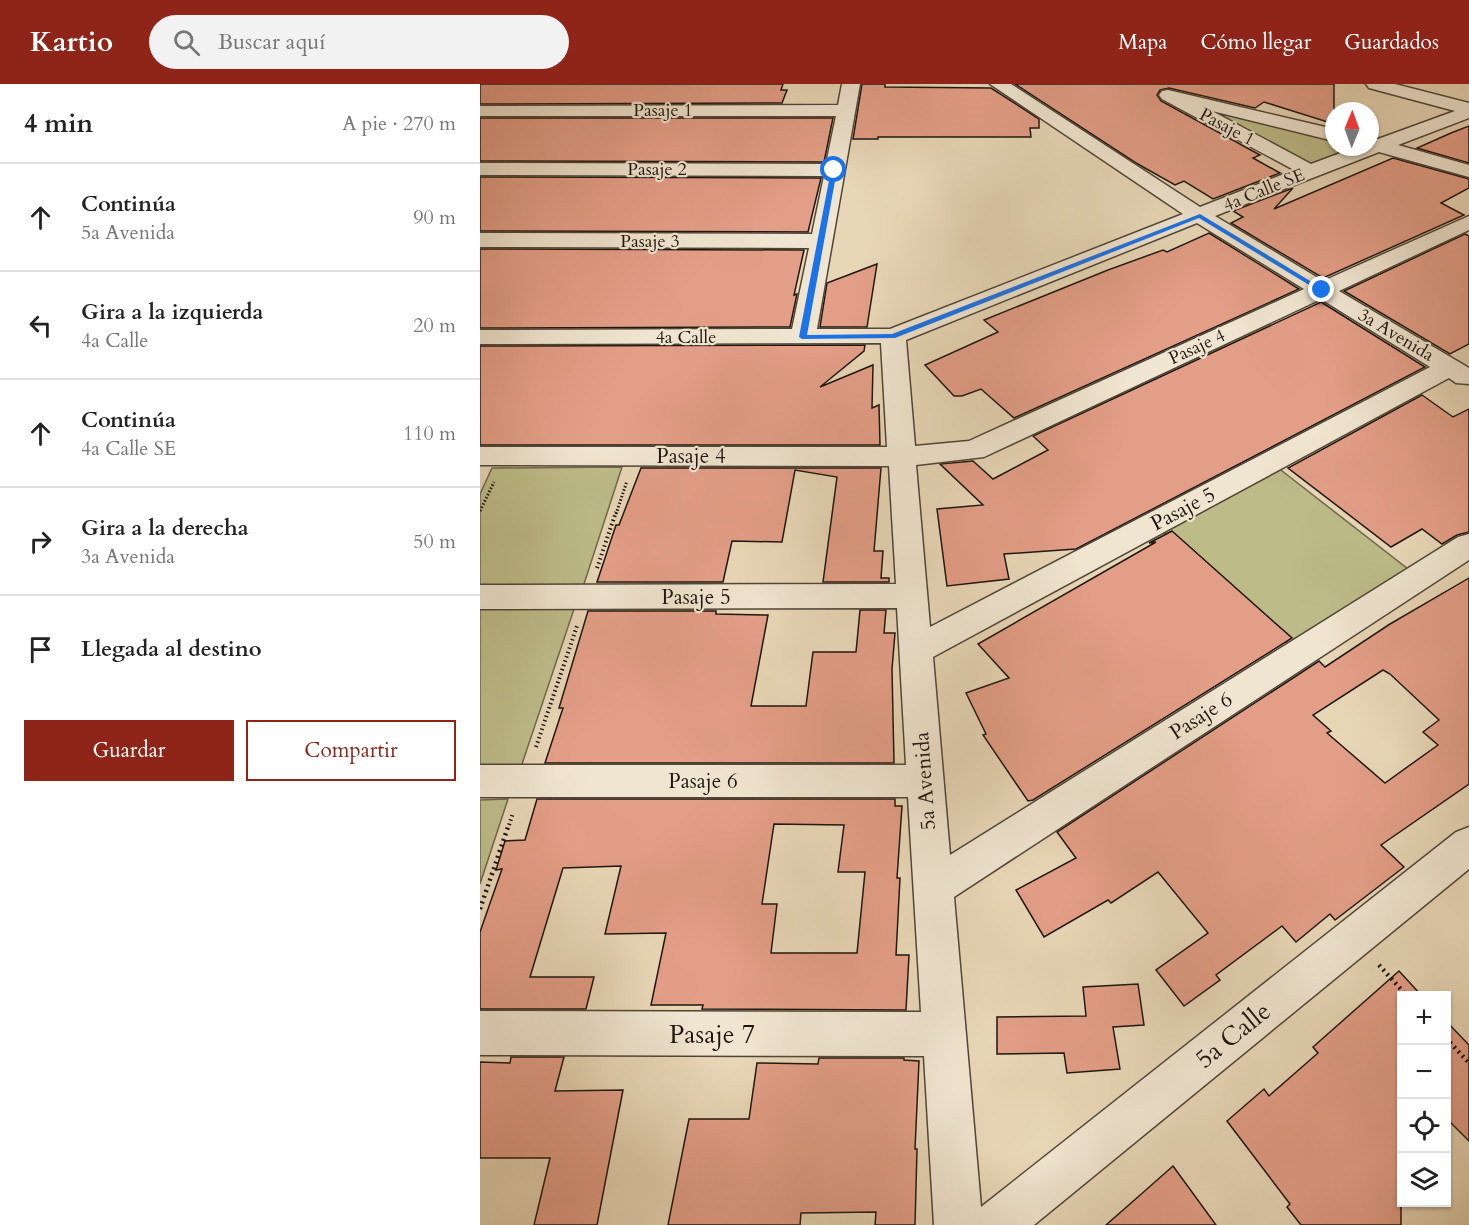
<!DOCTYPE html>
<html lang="es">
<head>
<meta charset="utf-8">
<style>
  :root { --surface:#fff; --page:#f2f2f2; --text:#222; --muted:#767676; --line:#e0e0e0; --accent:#8f2418 }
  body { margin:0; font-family:Cardo,serif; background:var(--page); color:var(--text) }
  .controls { position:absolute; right:18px; bottom:18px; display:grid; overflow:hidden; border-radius:0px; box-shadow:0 2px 4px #0004 }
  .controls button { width:54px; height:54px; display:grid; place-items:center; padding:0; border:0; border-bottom:2px solid var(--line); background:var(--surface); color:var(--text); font:30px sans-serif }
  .compass { position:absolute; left:845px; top:18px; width:54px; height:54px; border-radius:50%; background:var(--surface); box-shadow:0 2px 4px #0004; rotate:1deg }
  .stop { position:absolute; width:18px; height:18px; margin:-14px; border:4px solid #1a73e8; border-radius:50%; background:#fff }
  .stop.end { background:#1a73e8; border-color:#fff; box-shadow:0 2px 6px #0008 }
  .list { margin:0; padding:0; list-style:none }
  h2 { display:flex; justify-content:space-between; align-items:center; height:78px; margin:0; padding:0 24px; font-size:26px }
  h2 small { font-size:20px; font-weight:400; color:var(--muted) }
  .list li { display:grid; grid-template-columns:39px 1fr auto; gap:18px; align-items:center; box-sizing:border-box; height:108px; padding:0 24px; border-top:2px solid var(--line) }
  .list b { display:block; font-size:22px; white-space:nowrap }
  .list p { margin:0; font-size:20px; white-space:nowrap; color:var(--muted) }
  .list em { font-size:20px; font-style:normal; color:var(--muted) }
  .actions { display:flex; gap:12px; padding:18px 24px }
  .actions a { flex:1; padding:14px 0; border:2px solid var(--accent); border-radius:0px; text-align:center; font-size:21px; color:var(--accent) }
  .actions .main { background:var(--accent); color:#fff }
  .icon { flex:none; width:33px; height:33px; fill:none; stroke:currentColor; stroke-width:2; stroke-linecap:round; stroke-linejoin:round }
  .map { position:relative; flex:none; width:989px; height:1141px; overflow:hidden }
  header { display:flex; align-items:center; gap:36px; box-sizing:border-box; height:84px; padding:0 30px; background:var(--accent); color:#fff }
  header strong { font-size:28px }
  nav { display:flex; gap:33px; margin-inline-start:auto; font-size:21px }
  .search { width:420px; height:54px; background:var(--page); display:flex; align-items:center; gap:15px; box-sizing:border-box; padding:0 21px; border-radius:33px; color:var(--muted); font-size:22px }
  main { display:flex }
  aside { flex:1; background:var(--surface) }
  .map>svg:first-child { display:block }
</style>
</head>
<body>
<header>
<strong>Kartio</strong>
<div class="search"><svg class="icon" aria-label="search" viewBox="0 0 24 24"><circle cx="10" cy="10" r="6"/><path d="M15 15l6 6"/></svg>Buscar aquí</div>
<nav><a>Mapa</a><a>Cómo llegar</a><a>Guardados</a></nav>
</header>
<main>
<aside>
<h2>4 min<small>A pie · 270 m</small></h2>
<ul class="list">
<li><svg class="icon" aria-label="ahead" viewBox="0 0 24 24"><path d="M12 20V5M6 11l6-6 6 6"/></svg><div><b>Continúa</b><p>5a Avenida</p></div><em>90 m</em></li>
<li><svg class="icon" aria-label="left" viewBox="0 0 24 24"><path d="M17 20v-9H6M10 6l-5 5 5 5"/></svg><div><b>Gira a la izquierda</b><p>4a Calle</p></div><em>20 m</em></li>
<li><svg class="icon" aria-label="ahead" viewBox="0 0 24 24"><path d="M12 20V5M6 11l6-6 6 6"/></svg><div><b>Continúa</b><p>4a Calle SE</p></div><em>110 m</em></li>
<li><svg class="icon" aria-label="right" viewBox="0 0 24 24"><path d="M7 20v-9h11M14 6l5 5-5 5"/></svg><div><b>Gira a la derecha</b><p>3a Avenida</p></div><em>50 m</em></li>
<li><svg class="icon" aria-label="arrive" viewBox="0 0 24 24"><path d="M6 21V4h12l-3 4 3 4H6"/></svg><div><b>Llegada al destino</b></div></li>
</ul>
<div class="actions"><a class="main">Guardar</a><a>Compartir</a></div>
</aside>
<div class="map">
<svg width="989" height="1141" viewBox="0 0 989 1141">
  <rect width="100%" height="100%" fill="#e8d7b7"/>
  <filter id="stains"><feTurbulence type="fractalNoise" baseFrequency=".00333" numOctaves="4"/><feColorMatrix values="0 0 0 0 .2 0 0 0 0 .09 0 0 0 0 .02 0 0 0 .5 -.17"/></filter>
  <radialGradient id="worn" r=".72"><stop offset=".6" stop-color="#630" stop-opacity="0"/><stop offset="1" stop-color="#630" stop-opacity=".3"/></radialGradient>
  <g fill="#bdbc89" stroke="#6e694c" stroke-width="1.5">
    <polygon points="701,15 854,54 854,63 872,63 827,82"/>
    <polygon points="142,383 103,503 0,504 0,410 12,384"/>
    <polygon points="797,383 928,485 809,561 681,446"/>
    <polygon points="0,525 94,525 41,683 0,683"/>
    <polygon points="28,715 0,800 0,716"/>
  </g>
  <g fill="#e39e87" stroke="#1e160e" stroke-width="1.5" fill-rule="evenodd">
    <polygon points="0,0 303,0 301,6 307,6 302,19 0,20"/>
    <polygon points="382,0 405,0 405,3 511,4 559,35 559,44 550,44 551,53 398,53 398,55 373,55"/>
    <polygon points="535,0 854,0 854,40 784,18 775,24 689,4 680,6 677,11 681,17 780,71 773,74 800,89 733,115 704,97 695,101 656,79"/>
    <polygon points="0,34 353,34 344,78 0,77"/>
    <polygon points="989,42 989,79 937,64 971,49"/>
    <polygon points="913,74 989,95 989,104 961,119 984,131 843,194 751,139 763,133 753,127 813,104 794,125"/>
    <polygon points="0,93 341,94 328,148 0,147"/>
    <polygon points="729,149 819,205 534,334 501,305 482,312 474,312 445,281 518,248 504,236 628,186 683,166 687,168"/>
    <polygon points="985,150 989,152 989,260 970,270 864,207"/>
    <polygon points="0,165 324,166 314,211 317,210 310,243 0,244"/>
    <polygon points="397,180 387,243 340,243 347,199"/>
    <polygon points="841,218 945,283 596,465 524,470 529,495 467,502 457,425 503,421 460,380 493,377 513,395 568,366 553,352"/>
    <polygon points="385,261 384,267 340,303 393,281 392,324 399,321 400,361 0,361 0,262"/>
    <polygon points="942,311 973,333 989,325 989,448 977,451 962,460 942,445 911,463 808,384"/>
    <polygon points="161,384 401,384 394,467 403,467 401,494 409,494 409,498 343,498 357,393 315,386 302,458 252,457 243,498 117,498 136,441 139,441"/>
    <polygon points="692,447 812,554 553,716 548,717 503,651 506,650 486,609 529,594 498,560 676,458 669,459"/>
    <path d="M989,494V700L901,761L924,783L855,836L850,830L816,858L802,842L736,891L740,896L704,922L676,886L728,849L678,788L631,819L628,816L564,853L536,806L596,774L577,748L839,577L845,583L910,540ZM903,586L910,590L959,636L943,648L958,661L905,699L847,649L851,647L833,631Z"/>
    <polygon points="380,526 406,526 404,549 415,549 412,585 414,679 65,679 83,624 79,624 108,527 236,527 236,530 288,531 271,622 326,622 333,568 376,568"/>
    <path d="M57,715H415V722H422L417,794H420L416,871H429L426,926L222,925L223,921H171L186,849L125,850L141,782L83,784L50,893H114L106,925H0V848L22,785L16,786L25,757L45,756ZM294,740L364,741L358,788H385L377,869H291L297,820H282Z"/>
    <polygon points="919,887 942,912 921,912 921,1141 821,1141 807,1123 810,1120 747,1037 784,1005 789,1012 838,969 833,963"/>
    <polygon points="658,900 664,941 633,943 640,985 587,989 584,969 517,970 517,933 606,932 603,903"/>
    <polygon points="966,937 989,961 989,1057 966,1034"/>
    <polygon points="31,973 84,973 75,1007 143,1006 117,1141 54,1141 70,1074 0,1074 0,978 30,979"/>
    <polygon points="339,974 424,974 424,976 439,977 435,1065 437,1065 435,1141 395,1141 396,1128 321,1129 320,1141 188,1141 209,1035 269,1035 277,979 338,980"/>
    <polygon points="693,1082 736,1141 626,1141 667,1105"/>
  </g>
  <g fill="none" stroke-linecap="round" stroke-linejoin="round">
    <g stroke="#504638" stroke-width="3">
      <path id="minor" d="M362,0H380L337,245H410L703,130L510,0H531L720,123L814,86L682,15L679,11L682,7L688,6L854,45V57L732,27L831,80L877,63H890V55H898L975,27L889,4L886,0H915L989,19V34L918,61L989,81V93L899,68L735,132L843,197L989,132V146L859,207L989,284V300L976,299L969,294L453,573L470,771L978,453L989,450V476L474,813L501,1123L976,748L989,743V785L554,1141H454L444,972L0,971V927L441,928L428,713H0V681H426L417,524L0,525V501L416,500L409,382L0,381V363H407L401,259L0,260V246L312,245L329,164L0,163V149L332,150L344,92L0,91V79L346,80L356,32H0V22L358,21ZM717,139L824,205L489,357L435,362L426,256ZM841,215L950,283L450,543L436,381L504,373Z"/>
    </g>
    <g stroke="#1e160e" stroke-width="3" stroke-dasharray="1.5 2" stroke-linecap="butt">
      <polyline points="0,427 14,398"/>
      <polyline points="136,430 147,397"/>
    </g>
    <g stroke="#1e160e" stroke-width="4" stroke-dasharray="1.5 3" stroke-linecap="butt">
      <polyline points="117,484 136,428"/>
      <polyline points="56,663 97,542"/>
      <polyline points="29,741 33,729"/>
    </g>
    <g stroke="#1e160e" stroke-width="4.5" stroke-dasharray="2 4" stroke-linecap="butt">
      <polyline points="0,825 29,740"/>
      <polyline points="899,881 927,912"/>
      <polyline points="966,954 989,979"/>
    </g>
    <use href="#minor" fill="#f0e5d0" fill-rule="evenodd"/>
  </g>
  <polygon fill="#1a73e8" points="354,84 357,86 327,251 412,250 720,130 845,206 839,207 719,134 415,254 322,255 319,253 351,86"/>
  <g text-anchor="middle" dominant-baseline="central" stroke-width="4.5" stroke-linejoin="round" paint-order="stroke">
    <g font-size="18" fill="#1e160e" stroke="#f0e5d0">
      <text x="183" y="26">Pasaje 1</text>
      <text transform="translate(747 43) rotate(28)">Pasaje 1</text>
      <text x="177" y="85">Pasaje 2</text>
      <text transform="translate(784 106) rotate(-22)">4a Calle SE</text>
      <text x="170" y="157">Pasaje 3</text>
      <text transform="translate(916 251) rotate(31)">3a Avenida</text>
      <text x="206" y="253">4a Calle</text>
      <text transform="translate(717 263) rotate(-25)">Pasaje 4</text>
    </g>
    <g font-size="21" fill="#1e160e" stroke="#f0e5d0">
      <text x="211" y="372">Pasaje 4</text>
      <text transform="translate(703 425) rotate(-28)">Pasaje 5</text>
      <text x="216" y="513">Pasaje 5</text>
      <text transform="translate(721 632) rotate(-33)">Pasaje 6</text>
      <text x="223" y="697">Pasaje 6</text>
      <text transform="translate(445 697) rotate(-94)">5a Avenida</text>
    </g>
    <g font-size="26" fill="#1e160e" stroke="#f0e5d0">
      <text x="232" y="950">Pasaje 7</text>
      <text transform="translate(753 951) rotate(-39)">5a Calle</text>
    </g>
  </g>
  <rect width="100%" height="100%" filter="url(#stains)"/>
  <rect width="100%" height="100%" fill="url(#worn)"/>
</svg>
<div class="controls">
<button>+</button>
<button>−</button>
<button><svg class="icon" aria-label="locate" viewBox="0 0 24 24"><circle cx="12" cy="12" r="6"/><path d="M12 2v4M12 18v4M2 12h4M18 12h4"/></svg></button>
<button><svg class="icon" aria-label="layers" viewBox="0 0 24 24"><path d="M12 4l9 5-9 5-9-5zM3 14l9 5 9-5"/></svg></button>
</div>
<svg class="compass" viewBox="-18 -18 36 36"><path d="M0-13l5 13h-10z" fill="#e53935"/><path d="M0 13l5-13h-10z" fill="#767676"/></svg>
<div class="stop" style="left:354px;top:86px"></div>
<div class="stop end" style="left:842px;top:206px"></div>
</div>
</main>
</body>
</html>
